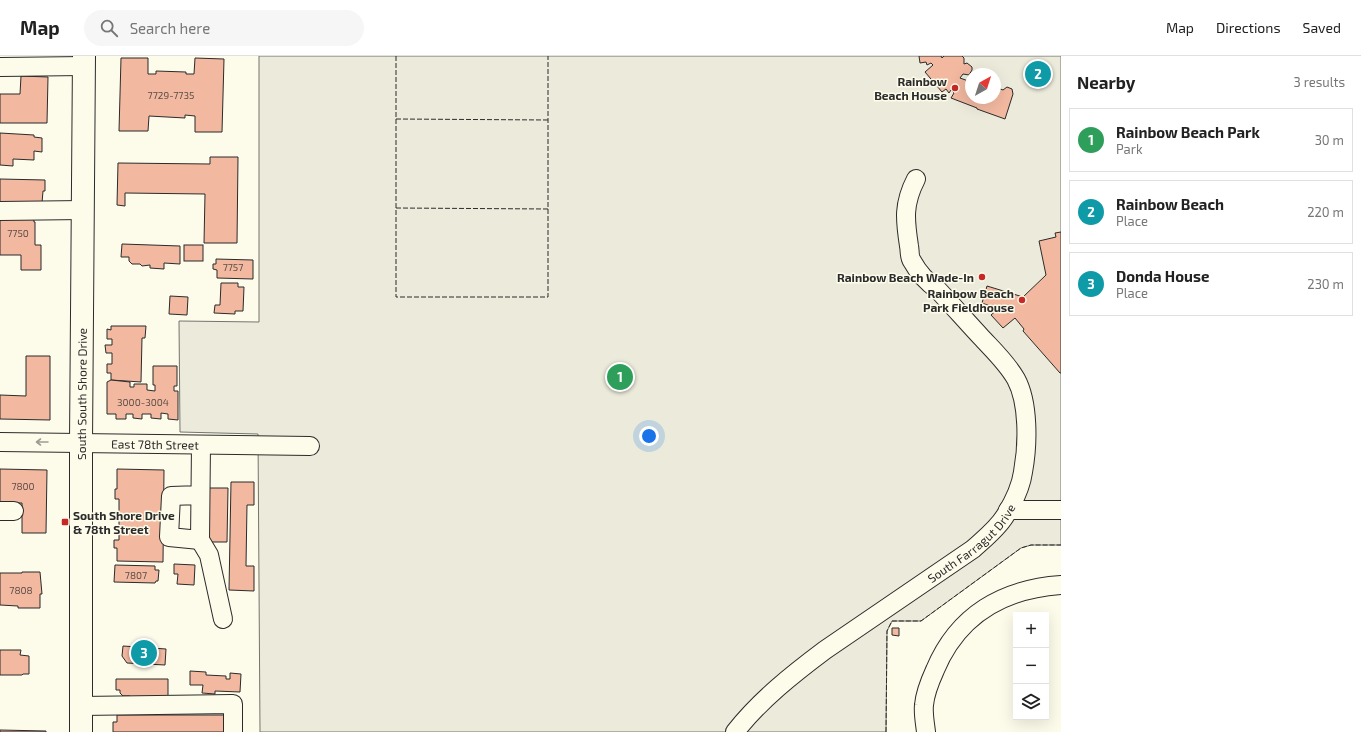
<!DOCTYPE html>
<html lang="en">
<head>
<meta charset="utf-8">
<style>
  :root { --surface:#fff; --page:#f6f6f6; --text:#222; --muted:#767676; --line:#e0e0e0; --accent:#111827 }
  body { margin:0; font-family:"Exo 2",sans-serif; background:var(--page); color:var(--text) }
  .controls { position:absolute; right:12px; bottom:12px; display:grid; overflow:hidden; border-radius:0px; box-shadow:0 4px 16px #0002 }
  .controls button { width:36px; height:36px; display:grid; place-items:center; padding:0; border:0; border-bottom:1px solid var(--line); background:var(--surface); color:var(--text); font:20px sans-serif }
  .compass { position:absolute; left:965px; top:12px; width:36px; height:36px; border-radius:50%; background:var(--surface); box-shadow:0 4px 16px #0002; rotate:39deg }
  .you { position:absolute; left:649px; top:380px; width:14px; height:14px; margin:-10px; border:3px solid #fff; border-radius:50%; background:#1a73e8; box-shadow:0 0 0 6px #1a73e833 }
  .badge { display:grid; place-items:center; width:26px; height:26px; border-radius:50%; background:var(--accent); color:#fff; font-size:13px; font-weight:700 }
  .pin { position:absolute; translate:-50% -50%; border:2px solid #fff; box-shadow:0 1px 4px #0006 }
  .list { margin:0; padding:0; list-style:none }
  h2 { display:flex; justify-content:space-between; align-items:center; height:52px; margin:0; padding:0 16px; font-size:17px }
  h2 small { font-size:13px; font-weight:400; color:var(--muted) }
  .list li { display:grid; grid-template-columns:26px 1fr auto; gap:12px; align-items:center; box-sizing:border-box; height:64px; margin:0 8px 8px; padding:0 8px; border:1px solid var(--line); border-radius:0px }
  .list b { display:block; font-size:15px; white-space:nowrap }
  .list p { margin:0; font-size:13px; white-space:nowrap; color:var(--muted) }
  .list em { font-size:13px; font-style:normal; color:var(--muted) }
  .icon { flex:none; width:22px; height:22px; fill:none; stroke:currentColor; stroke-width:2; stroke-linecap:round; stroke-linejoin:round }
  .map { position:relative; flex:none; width:1061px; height:676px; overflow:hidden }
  header { display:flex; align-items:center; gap:24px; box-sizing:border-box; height:56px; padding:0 20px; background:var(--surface); border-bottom:1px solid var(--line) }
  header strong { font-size:19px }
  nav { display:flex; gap:22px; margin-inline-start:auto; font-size:14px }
  .search { width:280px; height:36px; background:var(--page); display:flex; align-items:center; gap:10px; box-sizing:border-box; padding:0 14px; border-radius:22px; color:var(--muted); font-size:15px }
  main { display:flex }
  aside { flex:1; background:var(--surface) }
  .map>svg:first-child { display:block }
</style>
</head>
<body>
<header>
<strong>Map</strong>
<div class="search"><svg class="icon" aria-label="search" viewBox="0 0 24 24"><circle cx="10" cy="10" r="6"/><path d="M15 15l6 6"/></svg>Search here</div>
<nav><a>Map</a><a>Directions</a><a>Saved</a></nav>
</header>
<main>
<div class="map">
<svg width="1061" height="676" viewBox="0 0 1061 676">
  <rect width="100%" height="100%" fill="#fdfbea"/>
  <path fill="#ecebdb" stroke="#74746e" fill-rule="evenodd" d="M259,0H1061V489H1031L1021,492L921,565H892L887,575L886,676H260L258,378L180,376L179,265L259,266ZM971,18H995V42H971Z"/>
  <g fill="#f2b8a0" stroke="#2b2b2b">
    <polygon points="919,0 941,0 942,2 944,0 962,0 964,2 964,8 967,7 972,11 972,14 969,19 963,18 960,22 971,26 971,42 995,42 995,31 1003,34 1007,31 1012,33 1013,38 1005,63 977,53 977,52 951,42 954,37 951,34 949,37 946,33 942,36 925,16 933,9 931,7 927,9 926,6 920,7"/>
    <polygon points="121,2 148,2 148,18 156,18 156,15 186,16 186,18 194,18 195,2 224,3 222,76 195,76 195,60 185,59 185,62 149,60 148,75 119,75"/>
    <polygon points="21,20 48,21 47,67 0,67 0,38 20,38"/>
    <polygon points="0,77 34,79 34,81 42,82 42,96 34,95 34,104 13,103 13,110 0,109"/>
    <polygon points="210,101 238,101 237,187 204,187 205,138 125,137 125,150 117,149 118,107 210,108"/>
    <polygon points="0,123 45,124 45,135 43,135 42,147 0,147"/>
    <polygon points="33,155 34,166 35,166 35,189 41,189 41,214 21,214 21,199 0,199 0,161"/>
    <polygon points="1061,176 1061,317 1060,317 1023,275 1024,273 1015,262 1003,272 991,259 998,253 982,247 987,230 1023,241 1046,219 1039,185 1056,181 1055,177"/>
    <polygon points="122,188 180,190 180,208 164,207 164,213 150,212 150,209 142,210 140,208 132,208 129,205 129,201 121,201"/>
    <rect x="184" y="189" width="19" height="16"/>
    <polygon points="216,203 253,204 253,223 217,222 217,214 213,213 213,208 216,208"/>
    <polygon points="221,227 238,227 238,231 244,231 243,255 235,255 235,258 214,257 215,249 220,249"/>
    <polygon points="170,240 188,241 187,259 169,258"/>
    <polygon points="111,270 146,270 145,282 142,282 141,326 111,324 111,317 107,317 107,308 112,308 112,297 106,297 105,289 112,289 112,283 107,283 107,273 111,274"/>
    <polygon points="26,300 50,300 50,364 0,363 0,339 26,340"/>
    <polygon points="153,310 177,310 177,330 174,330 174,335 178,335 178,364 168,363 168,358 161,357 161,363 151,362 151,358 142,358 142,363 133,362 133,358 126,358 126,363 116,363 116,358 107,358 107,326 111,324 130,326 130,331 134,331 134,328 147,328 147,334 155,335 155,329 153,329"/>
    <polygon points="0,413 47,414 46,477 22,477 22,447 0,447"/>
    <polygon points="117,413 164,414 163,506 117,505 117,492 114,492 114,484 119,484 119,443 115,443 115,433 117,433"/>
    <polygon points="231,426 254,426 254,449 247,449 246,510 254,510 254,535 229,534"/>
    <polygon points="208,432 228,432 227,486 207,486"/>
    <polygon points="174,508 195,509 194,529 177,528 178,518 174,518"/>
    <polygon points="115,509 155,510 155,514 159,514 158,525 156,525 155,527 114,526"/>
    <polygon points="22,516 40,516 42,538 40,538 40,552 18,552 18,550 0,549 0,517 22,517"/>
    <polygon points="892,572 899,572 899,580 892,579"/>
    <polygon points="123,590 166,593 165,609 127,607 122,600"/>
    <polygon points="0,594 21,594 20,599 29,600 29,618 23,618 22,619 0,619"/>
    <polygon points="190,615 206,616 206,619 226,620 226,623 230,623 230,617 241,618 240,636 215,635 215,638 202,637 203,629 190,629"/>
    <polygon points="116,623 168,623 168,642 133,643 130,640 123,640 120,637 120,634 116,634"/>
    <polygon points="117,659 224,659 224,676 113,676 113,666 117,666"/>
    <polygon points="0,674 46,675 46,676 0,676"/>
  </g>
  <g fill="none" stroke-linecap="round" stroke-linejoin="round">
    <g stroke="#2b2b2b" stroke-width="20">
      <g id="minor">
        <polyline points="0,11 84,10"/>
        <polyline points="0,155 83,154"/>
        <path id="s1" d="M0,386L310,390"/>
        <polyline points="200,439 171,440 169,481 200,484 201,389"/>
        <polyline points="1008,454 1061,454"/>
        <polyline points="0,455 14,455"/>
        <polyline points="200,484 209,499 223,563"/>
        <polyline points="81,650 233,648 233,676"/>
        <path id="s2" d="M735,676C760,644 793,618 825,594L973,493C984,483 997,473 1005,460C1013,447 1021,431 1023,416C1028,389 1029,347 1016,323C1007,307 994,295 981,281C967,266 953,250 938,234C928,227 918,216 912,205C909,201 910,194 909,190C905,164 903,148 916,123"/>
        <path d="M926,676C925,667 923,657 924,649C925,637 930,625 935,614C958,559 1003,533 1061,529"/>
      </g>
    </g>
    <g stroke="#2b2b2b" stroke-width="24">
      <g id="major">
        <path id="s3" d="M81,676V386L84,0"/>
      </g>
    </g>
    <use href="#minor" stroke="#fdfbea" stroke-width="18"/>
    <use href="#major" stroke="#fdfbea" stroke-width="22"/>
    <g stroke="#2b2b2b" stroke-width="1" stroke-dasharray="5 2" stroke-linecap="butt">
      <polyline points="396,0 396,241 548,241 548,0"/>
      <polyline points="396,63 548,64"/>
      <polyline points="396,152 548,153"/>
      <polyline points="886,676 887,575 892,565 921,565 1021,492 1031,489 1061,489"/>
    </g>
  </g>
  <defs><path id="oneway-shaft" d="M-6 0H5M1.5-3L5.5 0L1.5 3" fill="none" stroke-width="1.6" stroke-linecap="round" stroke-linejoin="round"/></defs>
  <use stroke="#9e9d94" href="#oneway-shaft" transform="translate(42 386) rotate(-180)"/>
  <g fill="#c62828" stroke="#fdfbea" stroke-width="1.5">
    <circle cx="955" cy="32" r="4"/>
    <circle cx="982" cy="221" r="4"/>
    <circle cx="1022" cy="244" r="4"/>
    <rect x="61" y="462" width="8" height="8" rx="2"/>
  </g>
  <g text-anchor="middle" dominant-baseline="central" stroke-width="3" stroke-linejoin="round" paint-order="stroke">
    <g font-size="10" fill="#5d4e48">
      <text x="171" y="39">7729-7735</text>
      <text x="18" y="177">7750</text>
      <text x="233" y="211">7757</text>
      <text x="143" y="346">3000-3004</text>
      <text x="23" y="430">7800</text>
      <text x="136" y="519">7807</text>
      <text x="21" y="534">7808</text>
    </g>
    <g font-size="12" font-weight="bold" fill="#2b2b2b" stroke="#fdfbea" text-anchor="end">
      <text x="947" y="25">Rainbow<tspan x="947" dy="14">Beach House</tspan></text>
      <text x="974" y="221">Rainbow Beach Wade-In</text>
      <text x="1014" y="237">Rainbow Beach<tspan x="1014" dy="14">Park Fieldhouse</tspan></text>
      <text x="73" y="459" text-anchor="start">South Shore Drive<tspan x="73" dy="14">&amp; 78th Street</tspan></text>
    </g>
    <g font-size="12" fill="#2b2b2b" stroke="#fdfbea">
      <text stroke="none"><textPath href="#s3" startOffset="338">South South Shore Drive</textPath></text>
      <text stroke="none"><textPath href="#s1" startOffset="155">East 78th Street</textPath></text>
      <text stroke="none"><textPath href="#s2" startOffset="304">South Farragut Drive</textPath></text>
    </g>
  </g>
</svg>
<div class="controls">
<button>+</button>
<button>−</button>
<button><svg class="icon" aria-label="layers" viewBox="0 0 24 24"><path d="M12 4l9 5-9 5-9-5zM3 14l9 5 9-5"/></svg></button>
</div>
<svg class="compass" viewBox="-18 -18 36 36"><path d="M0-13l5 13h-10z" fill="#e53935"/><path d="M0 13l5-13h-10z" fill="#767676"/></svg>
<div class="you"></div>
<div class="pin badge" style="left:620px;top:321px;background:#2e9e5b">1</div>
<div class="pin badge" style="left:1038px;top:18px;background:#0f9aa8">2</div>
<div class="pin badge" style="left:144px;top:597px;background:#0f9aa8">3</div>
</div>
<aside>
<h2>Nearby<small>3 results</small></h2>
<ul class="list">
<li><span class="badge" style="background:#2e9e5b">1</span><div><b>Rainbow Beach Park</b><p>Park</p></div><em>30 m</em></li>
<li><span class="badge" style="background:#0f9aa8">2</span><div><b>Rainbow Beach</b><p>Place</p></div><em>220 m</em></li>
<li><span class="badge" style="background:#0f9aa8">3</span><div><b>Donda House</b><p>Place</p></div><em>230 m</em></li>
</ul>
</aside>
</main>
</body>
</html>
